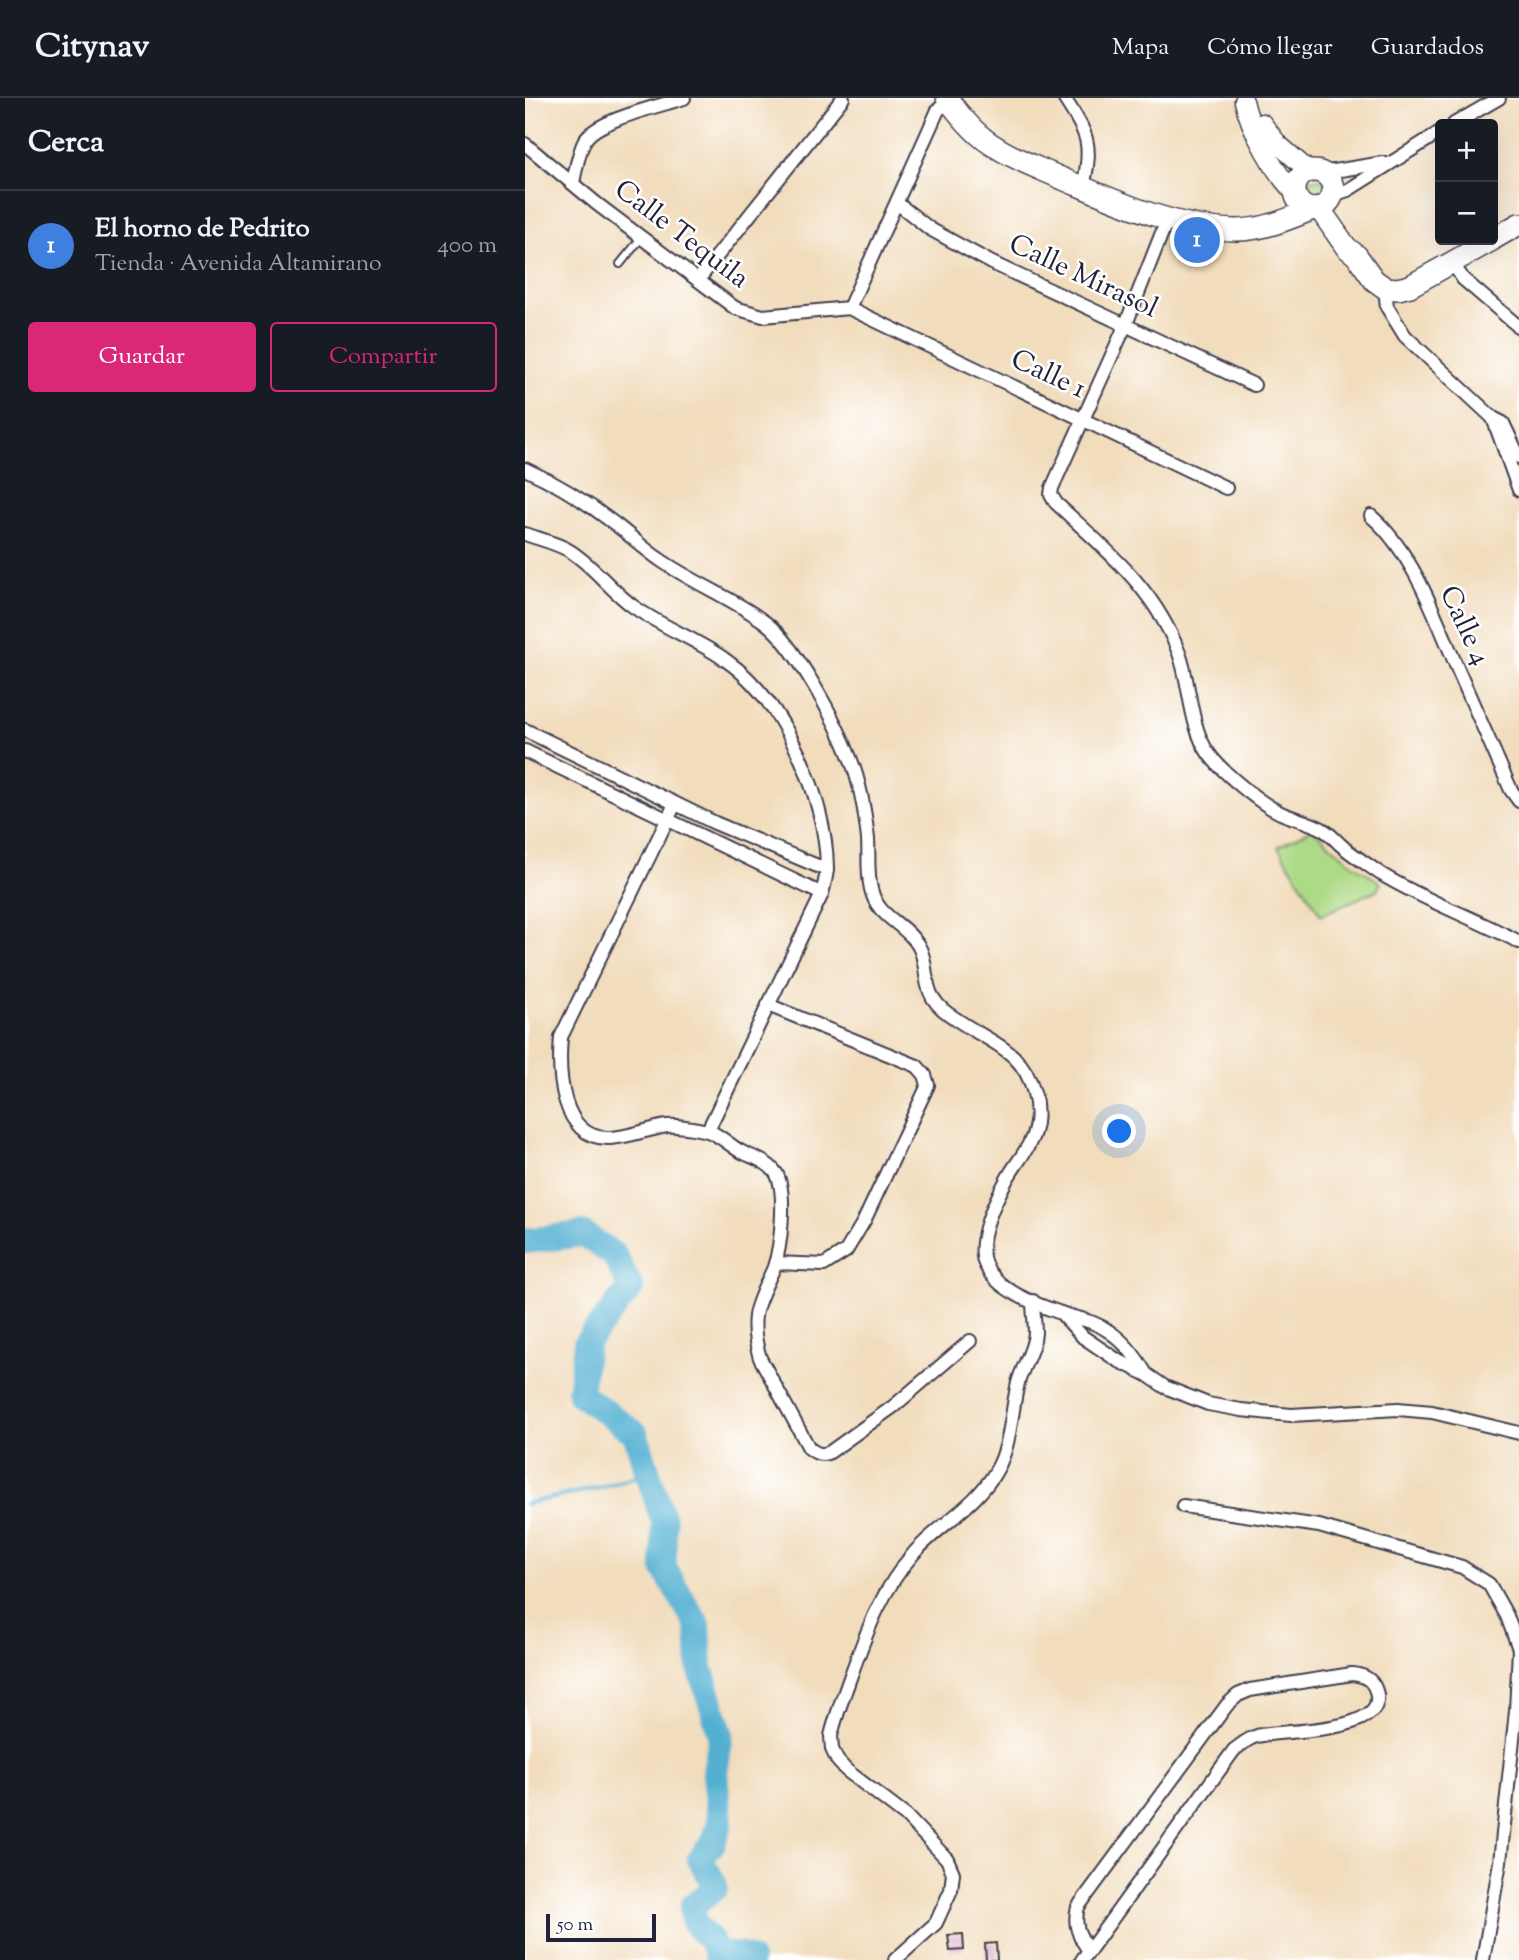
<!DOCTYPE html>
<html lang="es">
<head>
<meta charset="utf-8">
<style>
  :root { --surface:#171b24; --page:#20242c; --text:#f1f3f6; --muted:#9ea1a6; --line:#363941; --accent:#db2777 }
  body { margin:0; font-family:"Sorts Mill Goudy",serif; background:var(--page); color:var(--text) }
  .controls { position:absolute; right:21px; top:21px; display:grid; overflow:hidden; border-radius:7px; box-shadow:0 7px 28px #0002 }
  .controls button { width:63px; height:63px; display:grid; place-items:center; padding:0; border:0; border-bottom:2px solid var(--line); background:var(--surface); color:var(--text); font:35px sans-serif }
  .scale { position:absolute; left:21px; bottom:18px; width:110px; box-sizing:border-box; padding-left:7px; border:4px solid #22223b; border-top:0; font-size:19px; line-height:24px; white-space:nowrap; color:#22223b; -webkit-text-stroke:5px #fff; paint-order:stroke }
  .you { position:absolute; left:595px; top:1034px; width:24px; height:24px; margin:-18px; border:5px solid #fff; border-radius:50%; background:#1a73e8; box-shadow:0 0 0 10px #1a73e833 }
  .badge { display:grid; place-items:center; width:46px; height:46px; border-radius:50%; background:var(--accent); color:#fff; font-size:23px; font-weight:700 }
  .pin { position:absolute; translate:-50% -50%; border:4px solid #fff; box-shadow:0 2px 7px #0006 }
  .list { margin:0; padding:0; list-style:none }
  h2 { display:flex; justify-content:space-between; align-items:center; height:91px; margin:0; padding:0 28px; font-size:30px }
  h2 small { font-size:23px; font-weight:400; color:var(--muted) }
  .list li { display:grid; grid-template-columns:46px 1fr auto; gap:21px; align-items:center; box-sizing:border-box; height:112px; padding:0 28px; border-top:2px solid var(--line) }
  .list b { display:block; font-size:26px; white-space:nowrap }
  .list p { margin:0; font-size:23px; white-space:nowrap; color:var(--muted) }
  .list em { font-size:23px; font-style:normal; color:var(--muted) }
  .actions { display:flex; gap:14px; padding:21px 28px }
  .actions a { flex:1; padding:16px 0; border:2px solid var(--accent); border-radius:7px; text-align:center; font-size:24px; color:var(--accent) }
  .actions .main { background:var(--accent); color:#fff }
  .map { position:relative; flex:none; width:994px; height:1862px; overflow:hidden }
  header { display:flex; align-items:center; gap:42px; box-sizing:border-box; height:98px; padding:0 35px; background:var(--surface); border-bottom:2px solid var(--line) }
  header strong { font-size:33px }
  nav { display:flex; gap:38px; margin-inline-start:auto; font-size:24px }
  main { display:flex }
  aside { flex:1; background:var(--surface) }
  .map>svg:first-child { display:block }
</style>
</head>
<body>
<header>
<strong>Citynav</strong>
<nav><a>Mapa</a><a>Cómo llegar</a><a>Guardados</a></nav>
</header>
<main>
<aside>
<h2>Cerca<small></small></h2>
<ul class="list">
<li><span class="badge" style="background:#3f7fe0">1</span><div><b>El horno de Pedrito</b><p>Tienda · Avenida Altamirano</p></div><em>400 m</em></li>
</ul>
<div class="actions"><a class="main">Guardar</a><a>Compartir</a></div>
</aside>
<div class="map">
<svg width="994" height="1862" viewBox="0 0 994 1862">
  <rect width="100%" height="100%" fill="#fff"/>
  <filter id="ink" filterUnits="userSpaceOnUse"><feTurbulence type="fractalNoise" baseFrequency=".0143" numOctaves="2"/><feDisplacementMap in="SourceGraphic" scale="14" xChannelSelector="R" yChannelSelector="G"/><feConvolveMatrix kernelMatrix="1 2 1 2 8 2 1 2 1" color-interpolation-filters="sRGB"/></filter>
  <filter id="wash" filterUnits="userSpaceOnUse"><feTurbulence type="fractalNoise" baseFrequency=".00686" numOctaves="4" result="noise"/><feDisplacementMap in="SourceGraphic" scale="28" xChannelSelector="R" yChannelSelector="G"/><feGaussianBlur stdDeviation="1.57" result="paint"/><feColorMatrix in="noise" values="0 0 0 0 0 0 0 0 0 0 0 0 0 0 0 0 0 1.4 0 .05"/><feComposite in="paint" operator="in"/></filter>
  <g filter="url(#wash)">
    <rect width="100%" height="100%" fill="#f1dcbb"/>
    <g fill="#adda86" stroke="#687e60" stroke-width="2">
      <circle cx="791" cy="92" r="11"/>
      <polygon points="787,731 825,764 856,785 852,792 796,817 753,749"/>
    </g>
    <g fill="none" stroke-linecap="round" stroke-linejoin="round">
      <polyline stroke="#53b0d1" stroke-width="4.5" points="0,1406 73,1390 123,1375"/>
      <path stroke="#53b0d1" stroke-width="26" d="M0,1143L58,1136L89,1157L106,1190L61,1245L55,1296L110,1335L139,1425V1470L173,1528L175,1570L196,1637L190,1675L195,1725L188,1745L175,1761L189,1785L190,1790L168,1808C164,1835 187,1834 191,1854C203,1859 215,1854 225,1862"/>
    </g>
    <g id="blocks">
      <g fill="#dcadcd">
        <polygon points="438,1836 439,1852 425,1853 423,1837"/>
        <polygon points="471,1845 472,1862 461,1862 460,1846"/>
      </g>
    </g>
  </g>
  <g filter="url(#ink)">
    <use href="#blocks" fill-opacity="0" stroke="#413e4e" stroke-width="2"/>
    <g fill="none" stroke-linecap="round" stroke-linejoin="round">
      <g stroke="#413e4e" stroke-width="10">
        <polyline id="lane" points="95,166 117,139"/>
      </g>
      <g stroke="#413e4e" stroke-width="16">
        <g id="street">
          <path d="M539,0C563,37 568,45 558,89"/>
          <polyline points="929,26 974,0"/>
          <polyline points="0,46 72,106 210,210 238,218 324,210"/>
          <polyline points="797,75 858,65"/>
          <path d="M48,85C51,71 53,55 60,42C71,22 135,8 159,0"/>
          <polyline points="808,97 823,92 915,34"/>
          <polyline points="372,105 405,131 467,165 729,287"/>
          <path d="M642,122L601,226L527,390L526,397L531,405C581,452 629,489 654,555C666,587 664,628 684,656C697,674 738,708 758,716C770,721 785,724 797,731C805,735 811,743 817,748C829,758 843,767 856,776C900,803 949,820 994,844"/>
          <polyline points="927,164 938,181 994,229"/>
          <polyline points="173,182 318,0"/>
          <polyline points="860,190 862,209 880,238 968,320 978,325 994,359"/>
          <polyline points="324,210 701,390"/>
          <polyline points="324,210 413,12 424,3"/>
          <polyline points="968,320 994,392"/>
          <path d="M0,371C31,385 63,405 90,426C105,437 119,451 134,461C168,485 208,500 241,525C271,548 312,625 326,662C336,687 340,714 343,741C344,757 342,775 346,791C353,821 378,823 393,847C403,863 398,884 408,900C414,910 422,915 431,921C465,945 498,951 509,995C513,1010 513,1029 505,1044C499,1057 489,1068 482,1081C470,1103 449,1145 461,1168C472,1192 510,1206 533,1214C551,1221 569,1222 585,1234C601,1245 612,1260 621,1276"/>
          <path d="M846,418C888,454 912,522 933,572C951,612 968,652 986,692L994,703"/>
          <path d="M0,436C14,441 32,445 45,453C69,468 86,493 109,509C139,530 173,542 202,563C260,604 301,700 302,769C302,778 299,787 297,796L183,1032"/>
          <polyline points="0,632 190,725 302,772"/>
          <polyline points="0,653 297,796"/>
          <path d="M150,706L36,939C33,973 35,1042 85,1040C104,1039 123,1031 142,1028C153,1027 168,1030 179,1032C192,1034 204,1047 215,1053C228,1060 243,1063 251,1075C262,1093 256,1149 249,1169C243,1184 232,1202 230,1218C228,1233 231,1247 235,1260L284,1350C291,1356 297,1358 305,1354L369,1308L445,1243"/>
          <polyline points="243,907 392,968 400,977 403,987 339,1123 321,1153 299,1167 251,1165"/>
          <polyline points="536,1215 558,1239 592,1262 621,1276 640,1289 683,1306 716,1312 766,1317 873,1311 907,1314 994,1335"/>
          <polyline points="658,1408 794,1428 937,1469 964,1486 982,1518 994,1551 991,1613 975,1764 958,1862"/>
          <path d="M370,1862L411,1825L426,1792L428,1775L422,1761L381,1718L321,1672L312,1662L307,1651L306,1638C311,1617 319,1597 326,1577C342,1533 357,1491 389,1455C415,1426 451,1408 471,1373C486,1348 486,1314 493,1285C497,1269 509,1252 510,1235C510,1225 508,1214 508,1203"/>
          <path d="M557,1862L564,1853L709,1652C716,1647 723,1640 732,1638C756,1631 873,1637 849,1588C844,1579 836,1577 827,1576L725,1592L713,1597L702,1607L553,1809C548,1827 554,1838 564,1853"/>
        </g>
      </g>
      <g stroke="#413e4e" stroke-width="21">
        <g id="secondary">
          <path d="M719,3C725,31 750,76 771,96"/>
          <polyline points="737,25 753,46 785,74"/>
        </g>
      </g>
      <g stroke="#413e4e" stroke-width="24">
        <g id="primary">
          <path d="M422,0C435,18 451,38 471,49C491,62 516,71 538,81C593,104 651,131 711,132C739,132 763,121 788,111"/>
          <circle cx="789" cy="92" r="19"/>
          <polyline points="794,110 821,149 832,158 849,182 860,190 873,191 885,188 967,142"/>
          <polyline points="968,141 994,126"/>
        </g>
      </g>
      <use href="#lane" stroke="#fff" stroke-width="6"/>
      <use href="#street" stroke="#fff" stroke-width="12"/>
      <use href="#secondary" stroke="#fff" stroke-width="18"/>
      <use href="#primary" stroke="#fff" stroke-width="21"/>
    </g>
  </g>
  <g text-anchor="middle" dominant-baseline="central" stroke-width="5" stroke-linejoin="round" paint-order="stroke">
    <g font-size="28" fill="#22223b" stroke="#fff">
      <text transform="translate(156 137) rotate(37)">Calle Tequila</text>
      <text transform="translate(558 179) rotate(25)">Calle Mirasol</text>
      <text transform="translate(523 277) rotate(25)">Calle 1</text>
      <text transform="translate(939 528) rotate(65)">Calle 4</text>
    </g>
  </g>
</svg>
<div class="controls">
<button>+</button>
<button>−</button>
</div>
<div class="scale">50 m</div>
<div class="you"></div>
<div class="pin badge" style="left:672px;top:142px;background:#3f7fe0">1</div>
</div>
</main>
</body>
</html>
